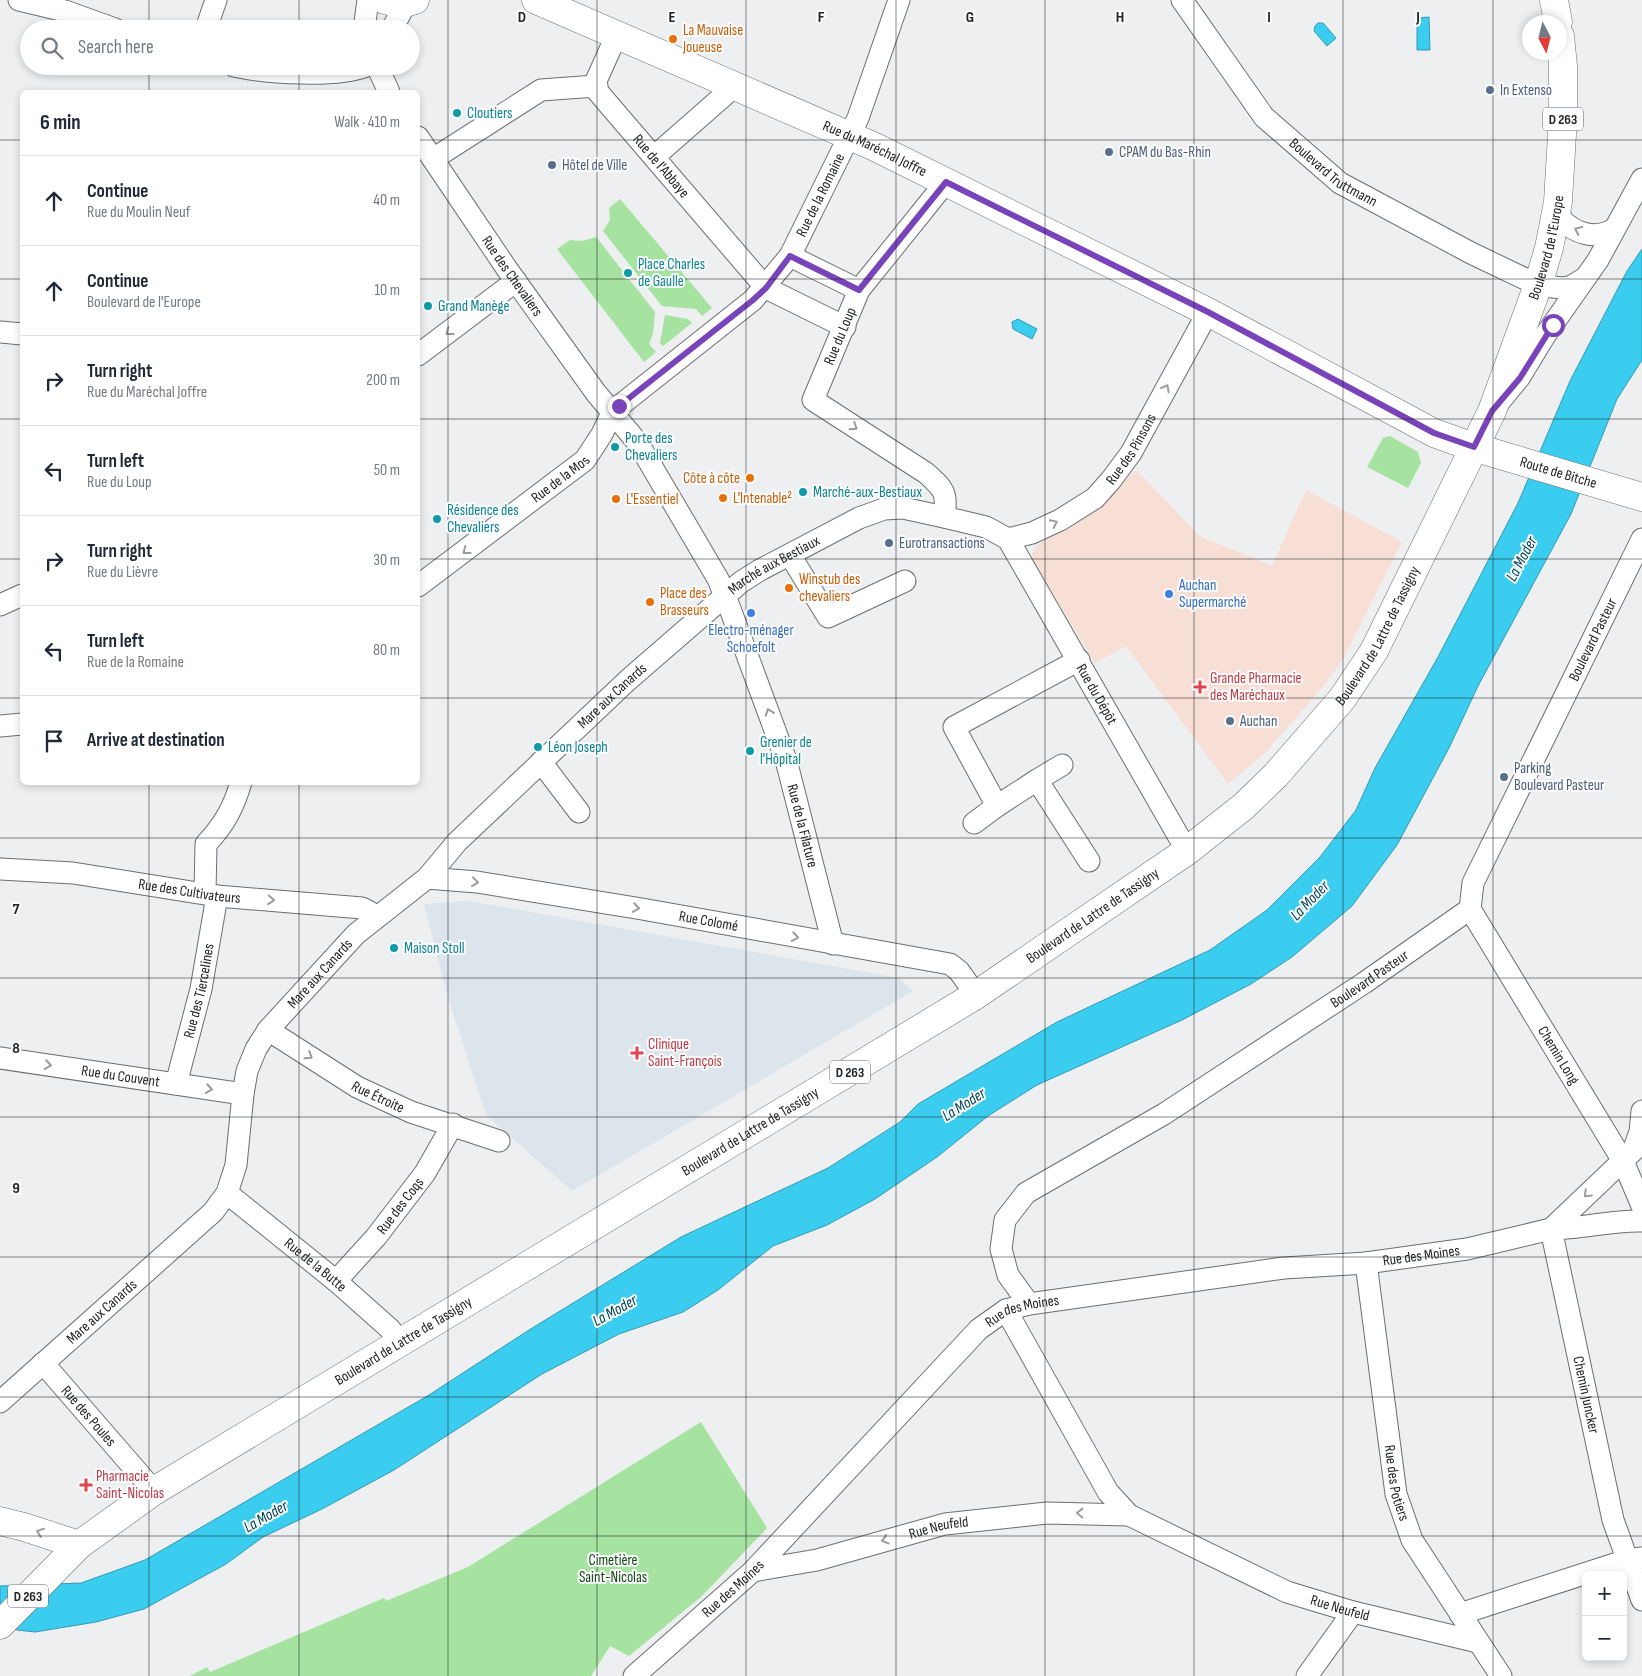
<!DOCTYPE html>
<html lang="en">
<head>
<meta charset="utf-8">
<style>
  :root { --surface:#fff; --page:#f6f6f7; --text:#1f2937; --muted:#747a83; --line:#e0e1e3 }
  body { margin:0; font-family:"Sofia Sans Condensed",sans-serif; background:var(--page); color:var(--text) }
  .controls { position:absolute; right:15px; bottom:15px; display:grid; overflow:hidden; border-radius:8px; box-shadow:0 2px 8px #0003 }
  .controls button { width:45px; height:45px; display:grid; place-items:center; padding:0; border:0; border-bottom:1px solid var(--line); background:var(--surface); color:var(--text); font:25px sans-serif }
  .compass { position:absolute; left:1522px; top:15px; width:45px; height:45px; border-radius:50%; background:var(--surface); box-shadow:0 2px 8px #0003; rotate:173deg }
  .stop { position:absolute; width:15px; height:15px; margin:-11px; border:4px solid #7943ba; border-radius:50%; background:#fff }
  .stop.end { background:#7943ba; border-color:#fff; box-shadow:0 1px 5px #0008 }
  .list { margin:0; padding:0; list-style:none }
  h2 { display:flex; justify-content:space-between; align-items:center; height:65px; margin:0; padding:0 20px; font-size:21px }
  h2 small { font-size:16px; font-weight:400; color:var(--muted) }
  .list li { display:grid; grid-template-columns:32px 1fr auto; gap:15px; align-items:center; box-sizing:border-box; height:90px; padding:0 20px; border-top:1px solid var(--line) }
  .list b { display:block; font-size:19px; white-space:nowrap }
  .list p { margin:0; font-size:16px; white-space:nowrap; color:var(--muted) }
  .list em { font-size:16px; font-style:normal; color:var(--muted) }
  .icon { flex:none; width:28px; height:28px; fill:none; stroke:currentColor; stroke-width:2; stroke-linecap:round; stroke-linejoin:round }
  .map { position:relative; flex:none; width:1642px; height:1676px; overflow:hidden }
  .search { position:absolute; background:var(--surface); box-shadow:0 2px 8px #0003; left:20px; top:20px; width:400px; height:55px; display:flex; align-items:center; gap:12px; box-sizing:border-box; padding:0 18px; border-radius:28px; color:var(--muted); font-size:19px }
  .panel { position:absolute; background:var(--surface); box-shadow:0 2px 8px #0003; left:20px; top:90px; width:400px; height:695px; border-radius:8px }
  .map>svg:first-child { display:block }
</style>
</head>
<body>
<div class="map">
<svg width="1642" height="1676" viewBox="0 0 1642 1676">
  <rect width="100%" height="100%" fill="#edeff0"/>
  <polygon fill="#f8dfd6" points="1133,471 1137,471 1200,536 1272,566 1306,490 1402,542 1344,658 1322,688 1265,753 1228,784 1126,646 1095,663 1033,561 1032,554 1038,545 1084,517 1118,489"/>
  <polygon fill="#dde5ec" points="469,901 899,978 913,991 572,1191 486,1115 446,991 424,904"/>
  <g fill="#a6e3a1">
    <polygon points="620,199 712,308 702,316 696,309 662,306 603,231 610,220 609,208"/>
    <polygon points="596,237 655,312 653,333 649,344 656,352 644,362 557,249 570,240 582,241"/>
    <polygon points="665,315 688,319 692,323 663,346 660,343"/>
    <polygon points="1390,436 1418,452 1421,463 1408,488 1367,467 1383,438"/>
    <polygon points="701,1422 767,1528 702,1596 629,1656 610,1646 591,1676 190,1676 207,1667 210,1672 384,1598 386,1601 468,1567"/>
  </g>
  <g fill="#3bcdf0" stroke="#349ab3">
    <polygon points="1429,17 1430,50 1417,50 1417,18"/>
    <polygon points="1318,23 1323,23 1336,38 1327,46 1314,31 1315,26"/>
    <polygon points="1642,249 1642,360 1617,399 1571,514 1478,686 1449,748 1397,845 1352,906 1292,957 1251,984 1182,1020 1037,1085 988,1116 937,1157 875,1199 827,1225 773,1246 718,1290 683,1312 619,1334 542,1374 394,1470 322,1509 263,1537 226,1564 144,1609 96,1622 35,1632 0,1628 0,1586 81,1583 145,1560 429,1395 529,1330 681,1237 828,1168 900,1122 918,1104 1057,1022 1210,950 1267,910 1320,857 1356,810 1375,768 1438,657 1518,503 1570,381 1627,271"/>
    <polygon points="1018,319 1037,329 1032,339 1013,329 1012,322"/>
  </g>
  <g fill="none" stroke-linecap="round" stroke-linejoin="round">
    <g stroke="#6c6e6f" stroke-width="23">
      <g id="street">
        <polyline points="19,0 65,11 115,29"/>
        <path id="s1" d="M1182,0L1264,117L1340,183L1471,253L1538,285L1561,288L1570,287L1585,278"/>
        <polyline points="206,29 216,0"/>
        <polyline points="364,29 368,0"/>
        <polyline points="392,29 406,3"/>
        <path id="s2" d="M617,34L596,81L598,92L766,288L845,327"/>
        <path d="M234,66C266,73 336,78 366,66"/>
        <polyline points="377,66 389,92"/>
        <path id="s3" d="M418,137L507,269L596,393L638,443L718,579L729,606L786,760L833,944"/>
        <polyline points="655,156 736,85"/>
        <polyline points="433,159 541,90 596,86"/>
        <path d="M1558,202L1561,219C1575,234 1596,240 1614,229"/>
        <polyline points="790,256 859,290"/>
        <polyline points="0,332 22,334"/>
        <polyline points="418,355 516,281"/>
        <polyline points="1500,401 1519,378 1544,337 1598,260 1642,179"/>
        <path id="s4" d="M944,517C948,493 944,489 926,473L813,400L859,290L946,182"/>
        <path id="s5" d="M1008,539L1032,533L1060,520L1095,498L1111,480L1131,453L1208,312"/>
        <polyline points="790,555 828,617 905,581"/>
        <path id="s6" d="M418,586L585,460L602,434L613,411L753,300L790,256L858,118L899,0"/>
        <polyline points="0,605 22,595"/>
        <polyline points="1079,660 954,727 997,806 1037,780 1089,861"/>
        <polyline points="0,726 22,724"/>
        <polyline points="541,762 579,812"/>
        <polyline points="1037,780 1062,765"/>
        <polyline points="974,823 997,806"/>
        <path id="s7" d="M0,869L73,873L217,896L362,908L377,916"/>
        <path id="s8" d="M427,878L477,882L642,909L950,964L959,971L976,995"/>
        <path d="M205,893L206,844C224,825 234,807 241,782"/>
        <path id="s9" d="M1470,909L1623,1161L1642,1206"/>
        <path id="s10" d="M268,1030L357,1087L411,1112L499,1141"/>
        <path id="s11" d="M0,1058L243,1094"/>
        <path id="s12" d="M176,1084L201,989L217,896"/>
        <path d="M1642,1111L1640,1132L1633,1151L1551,1229C1582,1229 1611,1220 1642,1221"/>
        <path id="s13" d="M227,1193L336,1281L390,1329L399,1342"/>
        <path id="s14" d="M1366,1263L1396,1494L1412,1540L1501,1676"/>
        <path id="s15" d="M336,1281L376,1237L425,1173L453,1124"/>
        <path id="s16" d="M1029,1304L1008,1275L1001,1249L1005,1220L1026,1193L1164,1114L1364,983L1470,909L1473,883L1642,539"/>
        <path id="s17" d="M1006,1310L1108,1492L1129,1515L1287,1592L1353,1612L1478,1642"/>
        <path id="s18" d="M43,1363L154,1491"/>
        <path id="s19" d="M0,1402L213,1212L227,1193L236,1165L243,1094L247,1071L256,1049L268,1030L356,934L427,878L457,842L628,680L741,582L760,570L859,518L884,509L903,508L944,517L986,527L1008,539L1187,851"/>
        <path id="s20" d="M753,1571L817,1560L945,1524L1047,1513L1129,1515"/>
        <polyline points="1460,1614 1627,1560 1642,1558"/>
        <path id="s21" d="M634,1676L753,1571L979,1329L1006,1310L1029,1304L1284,1268L1366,1263L1467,1249L1551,1229L1613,1520L1642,1600"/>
        <polyline points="1307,1676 1353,1612"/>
      </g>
    </g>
    <g stroke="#6c6e6f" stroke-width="29">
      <g id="secondary">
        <polyline points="385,0 401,4 415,0"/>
        <path id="s22" d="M536,0L873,146L1208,312L1434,433L1473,447"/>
      </g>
    </g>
    <g stroke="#6c6e6f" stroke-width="29">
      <g id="primary">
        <polyline points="1554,0 1558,22"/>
        <path id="s23" d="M1473,447L1642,497"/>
        <polyline points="0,1521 24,1527 79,1545"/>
        <path id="s24" d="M0,1625L79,1545L154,1491L976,995L1187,851L1244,806L1276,775L1342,699L1374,651L1492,411L1538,285L1549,248L1558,202L1563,117V66L1560,36"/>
      </g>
    </g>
    <use href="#street" stroke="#fff" stroke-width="21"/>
    <use href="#secondary" stroke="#fff" stroke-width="28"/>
    <use href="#primary" stroke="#fff" stroke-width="28"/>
  </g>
  <defs><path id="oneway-chevron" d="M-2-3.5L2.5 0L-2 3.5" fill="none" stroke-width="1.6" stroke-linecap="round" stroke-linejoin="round" transform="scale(1.25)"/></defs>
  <g stroke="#9c9c9c">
    <use href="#oneway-chevron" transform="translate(1578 230) rotate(-155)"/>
    <use href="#oneway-chevron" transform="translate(449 332) rotate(143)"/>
    <use href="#oneway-chevron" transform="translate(1166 388) rotate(-61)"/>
    <use href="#oneway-chevron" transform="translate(854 427) rotate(33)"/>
    <use href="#oneway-chevron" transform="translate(1054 523) rotate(-26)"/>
    <use href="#oneway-chevron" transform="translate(466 551) rotate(143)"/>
    <use href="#oneway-chevron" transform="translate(769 712) rotate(-110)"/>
    <use href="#oneway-chevron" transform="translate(475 882) rotate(7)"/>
    <use href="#oneway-chevron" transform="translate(271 900) rotate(5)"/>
    <use href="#oneway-chevron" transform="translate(636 908) rotate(9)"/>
    <use href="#oneway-chevron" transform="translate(795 937) rotate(10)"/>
    <use href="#oneway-chevron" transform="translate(309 1056) rotate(33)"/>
    <use href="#oneway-chevron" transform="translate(48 1065) rotate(9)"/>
    <use href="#oneway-chevron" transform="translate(209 1089) rotate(9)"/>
    <use href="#oneway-chevron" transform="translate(1587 1194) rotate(136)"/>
    <use href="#oneway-chevron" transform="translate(1080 1513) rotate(-179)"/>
    <use href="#oneway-chevron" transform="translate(40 1532) rotate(-159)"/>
    <use href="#oneway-chevron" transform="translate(885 1540) rotate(164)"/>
  </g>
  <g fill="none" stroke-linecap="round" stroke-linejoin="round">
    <polyline stroke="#7943ba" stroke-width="6" points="619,406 753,300 766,288 790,256 859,290 946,182 1208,312 1434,433 1474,447 1492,411 1520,378 1553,325"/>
  </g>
  <path fill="none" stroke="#232424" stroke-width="1" stroke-opacity="0.55" d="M149,0V29M299,0V29M448,0V1676M597,0V1676M746,0V1676M896,0V1676M1045,0V1676M1194,0V1676M1343,0V1676M1493,0V1676M149,66V92M299,66V92M0,140H22M418,140H1642M0,279H22M418,279H1642M0,419H22M418,419H1642M0,559H22M418,559H1642M0,698H22M418,698H1642M149,782V1676M299,782V1676M0,838H1642M0,978H1642M0,1117H1642M0,1257H1642M0,1397H1642M0,1536H1642"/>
  <g fill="#e8710a" stroke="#fbfcfe" stroke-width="2">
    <circle cx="673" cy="39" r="5"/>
    <circle cx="750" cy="478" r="5"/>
    <circle cx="723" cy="498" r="5"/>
    <circle cx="616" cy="499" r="5"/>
    <circle cx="789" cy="588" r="5"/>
    <circle cx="650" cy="602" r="5"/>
  </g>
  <g fill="#5c6f8a" stroke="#fbfcfe" stroke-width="2">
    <circle cx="1490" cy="90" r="5"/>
    <circle cx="1109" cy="152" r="5"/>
    <circle cx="552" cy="165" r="5"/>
    <circle cx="889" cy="543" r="5"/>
    <circle cx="1230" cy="721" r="5"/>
    <circle cx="1504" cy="777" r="5"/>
  </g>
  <g fill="#0f9aa8" stroke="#fbfcfe" stroke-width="2">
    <circle cx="457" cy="113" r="5"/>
    <circle cx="628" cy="273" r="5"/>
    <circle cx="428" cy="306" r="5"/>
    <circle cx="615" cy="447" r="5"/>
    <circle cx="803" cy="492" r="5"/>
    <circle cx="437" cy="519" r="5"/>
    <circle cx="538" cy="747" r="5"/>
    <circle cx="750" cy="751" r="5"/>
    <circle cx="394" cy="948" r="5"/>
  </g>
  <g fill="#3f7fe0" stroke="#fbfcfe" stroke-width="2">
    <circle cx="1169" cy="594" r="5"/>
    <circle cx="751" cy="613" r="5"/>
  </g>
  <g fill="#e0444e" stroke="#fbfcfe" stroke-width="2">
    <path d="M1197.5 679.5h5v5h5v5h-5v5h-5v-5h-5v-5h5z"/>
    <path d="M634.5 1045.5h5v5h5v5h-5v5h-5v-5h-5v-5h5z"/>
    <path d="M83.5 1477.5h5v5h5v5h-5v5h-5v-5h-5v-5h5z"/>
  </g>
  <g text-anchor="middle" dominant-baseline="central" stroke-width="4" stroke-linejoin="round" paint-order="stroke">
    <g fill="#fbfcfe" stroke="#646565" stroke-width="1">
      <rect x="1543" y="107.5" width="40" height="23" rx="4"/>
      <rect x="830" y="1060.5" width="40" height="23" rx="4"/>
      <rect x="8" y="1584.5" width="40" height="23" rx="4"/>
    </g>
    <g font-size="14" font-weight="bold" fill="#232424">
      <text x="1563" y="119">D 263</text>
      <text x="850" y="1072">D 263</text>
      <text x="28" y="1596">D 263</text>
    </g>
    <g font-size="15" fill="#c56008" stroke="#fbfcfe" text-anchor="start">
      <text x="683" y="30">La Mauvaise<tspan x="683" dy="17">Joueuse</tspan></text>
      <text x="740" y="478" text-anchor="end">Côte à côte</text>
      <text x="733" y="498">L'Intenable²</text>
      <text x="626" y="499">L'Essentiel</text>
      <text x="799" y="579">Winstub des<tspan x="799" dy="17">chevaliers</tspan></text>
      <text x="660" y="593">Place des<tspan x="660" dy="17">Brasseurs</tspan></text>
    </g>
    <g font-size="15" fill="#4e5e75" stroke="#fbfcfe" text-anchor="start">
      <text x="1500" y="90">In Extenso</text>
      <text x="1119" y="152">CPAM du Bas-Rhin</text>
      <text x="562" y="165">Hôtel de Ville</text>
      <text x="899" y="543">Eurotransactions</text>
      <text x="1240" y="721">Auchan</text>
      <text x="1514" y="768">Parking<tspan x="1514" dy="17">Boulevard Pasteur</tspan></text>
    </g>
    <g font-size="15" fill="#0d838f" stroke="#fbfcfe" text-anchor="start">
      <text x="467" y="113">Cloutiers</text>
      <text x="638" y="264">Place Charles<tspan x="638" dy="17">de Gaulle</tspan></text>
      <text x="438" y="306">Grand Manège</text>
      <text x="625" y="438">Porte des<tspan x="625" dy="17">Chevaliers</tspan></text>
      <text x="813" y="492">Marché-aux-Bestiaux</text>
      <text x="447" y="510">Résidence des<tspan x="447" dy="17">Chevaliers</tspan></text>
      <text x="760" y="742">Grenier de<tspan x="760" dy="17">l'Hôpital</tspan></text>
      <text x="548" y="747">Léon Joseph</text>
      <text x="404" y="948">Maison Stoll</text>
    </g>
    <g font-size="15" fill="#232424" stroke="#fbfcfe">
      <text stroke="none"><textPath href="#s22" startOffset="370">Rue du Maréchal Joffre</textPath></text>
      <text stroke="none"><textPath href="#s2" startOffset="160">Rue de l'Abbaye</textPath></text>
      <text stroke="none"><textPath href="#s1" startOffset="232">Boulevard Truttmann</textPath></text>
      <text stroke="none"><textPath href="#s6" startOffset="570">Rue de la Romaine</textPath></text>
      <text stroke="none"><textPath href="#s24" startOffset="2136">Boulevard de l'Europe</textPath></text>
      <text stroke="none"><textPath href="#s3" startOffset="168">Rue des Chevaliers</textPath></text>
      <text stroke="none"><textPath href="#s4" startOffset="255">Rue du Loup</textPath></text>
      <text stroke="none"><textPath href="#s5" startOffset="158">Rue des Pinsons</textPath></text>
      <text stroke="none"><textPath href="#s23" startOffset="89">Route de Bitche</textPath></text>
      <text stroke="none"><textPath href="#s6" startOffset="178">Rue de la Mos</textPath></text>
      <text stroke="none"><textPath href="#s19" startOffset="1169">Marché aux Bestiaux</textPath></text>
      <text stroke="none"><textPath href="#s24" startOffset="1711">Boulevard de Lattre de Tassigny</textPath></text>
      <text stroke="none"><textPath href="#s16" startOffset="951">Boulevard Pasteur</textPath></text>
      <text stroke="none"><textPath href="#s19" startOffset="1601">Rue du Dépôt</textPath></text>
      <text stroke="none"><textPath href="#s19" startOffset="960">Mare aux Canards</textPath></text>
      <text stroke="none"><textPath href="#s3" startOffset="796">Rue de la Filature</textPath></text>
      <text stroke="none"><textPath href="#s7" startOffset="191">Rue des Cultivateurs</textPath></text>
      <text stroke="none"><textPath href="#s24" startOffset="1306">Boulevard de Lattre de Tassigny</textPath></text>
      <text stroke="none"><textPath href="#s8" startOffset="285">Rue Colomé</textPath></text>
      <text stroke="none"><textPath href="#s19" startOffset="556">Mare aux Canards</textPath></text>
      <text stroke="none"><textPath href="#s16" startOffset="531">Boulevard Pasteur</textPath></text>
      <text stroke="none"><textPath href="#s12" startOffset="96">Rue des Tiercelines</textPath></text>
      <text stroke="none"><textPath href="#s9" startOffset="171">Chemin Long</textPath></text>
      <text stroke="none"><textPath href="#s11" startOffset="122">Rue du Couvent</textPath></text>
      <text stroke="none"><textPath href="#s10" startOffset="129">Rue Étroite</textPath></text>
      <text stroke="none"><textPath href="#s24" startOffset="901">Boulevard de Lattre de Tassigny</textPath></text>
      <text stroke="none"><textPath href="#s15" startOffset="99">Rue des Coqs</textPath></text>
      <text stroke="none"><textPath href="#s21" startOffset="942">Rue des Moines</textPath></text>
      <text stroke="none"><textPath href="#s13" startOffset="114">Rue de la Butte</textPath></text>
      <text stroke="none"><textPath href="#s19" startOffset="136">Mare aux Canards</textPath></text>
      <text stroke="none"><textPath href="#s21" startOffset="538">Rue des Moines</textPath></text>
      <text stroke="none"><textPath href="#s24" startOffset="496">Boulevard de Lattre de Tassigny</textPath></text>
      <text stroke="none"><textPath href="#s21" startOffset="1244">Chemin Juncker</textPath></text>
      <text stroke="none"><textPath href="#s18" startOffset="70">Rue des Poules</textPath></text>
      <text stroke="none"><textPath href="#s14" startOffset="222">Rue des Potiers</textPath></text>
      <text stroke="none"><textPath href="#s20" startOffset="191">Rue Neufeld</textPath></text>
      <text stroke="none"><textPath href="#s21" startOffset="132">Rue des Moines</textPath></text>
      <text stroke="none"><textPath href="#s17" startOffset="471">Rue Neufeld</textPath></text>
    </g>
    <g font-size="15" fill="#366cbe" stroke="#fbfcfe" text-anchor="start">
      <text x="1179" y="585">Auchan<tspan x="1179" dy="17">Supermarché</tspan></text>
      <text x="751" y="630" text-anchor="middle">Electro-ménager<tspan x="751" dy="17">Schoefolt</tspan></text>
    </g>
    <g font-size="15" fill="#be3a42" stroke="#fbfcfe" text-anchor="start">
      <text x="1210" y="678">Grande Pharmacie<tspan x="1210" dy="17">des Maréchaux</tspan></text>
      <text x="648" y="1044">Clinique<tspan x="648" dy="17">Saint-François</tspan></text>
      <text x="96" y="1476">Pharmacie<tspan x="96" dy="17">Saint-Nicolas</tspan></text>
    </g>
    <g font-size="15" fill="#154614" stroke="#fbfcfe">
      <text x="613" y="1560">Cimetière<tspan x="613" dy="17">Saint-Nicolas</tspan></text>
    </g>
    <g font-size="16" font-style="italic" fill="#00404e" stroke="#fbfcfe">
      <text transform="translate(1522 559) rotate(-62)">La Moder</text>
      <text transform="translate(1310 901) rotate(-46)">La Moder</text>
      <text transform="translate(964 1105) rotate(-32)">La Moder</text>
      <text transform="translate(615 1311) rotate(-29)">La Moder</text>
      <text transform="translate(266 1517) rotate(-30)">La Moder</text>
    </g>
  </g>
  <g font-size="16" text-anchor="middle" font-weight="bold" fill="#232424" stroke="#fbfcfe" stroke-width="4" stroke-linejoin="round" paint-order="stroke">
    <text x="522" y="22">D</text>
    <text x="672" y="22">E</text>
    <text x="821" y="22">F</text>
    <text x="970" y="22">G</text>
    <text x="1120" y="22">H</text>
    <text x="1269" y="22">I</text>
    <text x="1418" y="22">J</text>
    <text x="16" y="914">7</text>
    <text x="16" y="1053">8</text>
    <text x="16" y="1193">9</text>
  </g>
</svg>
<div class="controls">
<button>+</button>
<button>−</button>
</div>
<svg class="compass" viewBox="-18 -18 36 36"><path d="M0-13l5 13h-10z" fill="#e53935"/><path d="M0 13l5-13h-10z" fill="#747a83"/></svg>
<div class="stop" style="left:1553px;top:325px"></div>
<div class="stop end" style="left:619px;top:406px"></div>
<div class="search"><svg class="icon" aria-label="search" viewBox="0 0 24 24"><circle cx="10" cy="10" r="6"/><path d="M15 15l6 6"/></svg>Search here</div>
<section class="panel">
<h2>6 min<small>Walk · 410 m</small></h2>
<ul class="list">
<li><svg class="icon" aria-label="ahead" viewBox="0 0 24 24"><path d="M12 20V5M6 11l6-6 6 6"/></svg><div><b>Continue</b><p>Rue du Moulin Neuf</p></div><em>40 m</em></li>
<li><svg class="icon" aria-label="ahead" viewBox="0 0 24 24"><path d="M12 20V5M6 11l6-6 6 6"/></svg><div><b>Continue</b><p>Boulevard de l'Europe</p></div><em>10 m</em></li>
<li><svg class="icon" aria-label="right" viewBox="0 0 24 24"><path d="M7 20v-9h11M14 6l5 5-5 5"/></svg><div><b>Turn right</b><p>Rue du Maréchal Joffre</p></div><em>200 m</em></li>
<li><svg class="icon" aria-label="left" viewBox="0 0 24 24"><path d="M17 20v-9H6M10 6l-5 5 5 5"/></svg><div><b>Turn left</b><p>Rue du Loup</p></div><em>50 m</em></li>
<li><svg class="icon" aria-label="right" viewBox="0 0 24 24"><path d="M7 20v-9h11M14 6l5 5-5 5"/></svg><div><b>Turn right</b><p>Rue du Lièvre</p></div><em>30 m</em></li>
<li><svg class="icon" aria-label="left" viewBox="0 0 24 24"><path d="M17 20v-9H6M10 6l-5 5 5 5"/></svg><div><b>Turn left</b><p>Rue de la Romaine</p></div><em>80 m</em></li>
<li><svg class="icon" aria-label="arrive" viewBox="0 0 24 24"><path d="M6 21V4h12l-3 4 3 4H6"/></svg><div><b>Arrive at destination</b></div></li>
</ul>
</section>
</div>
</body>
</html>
